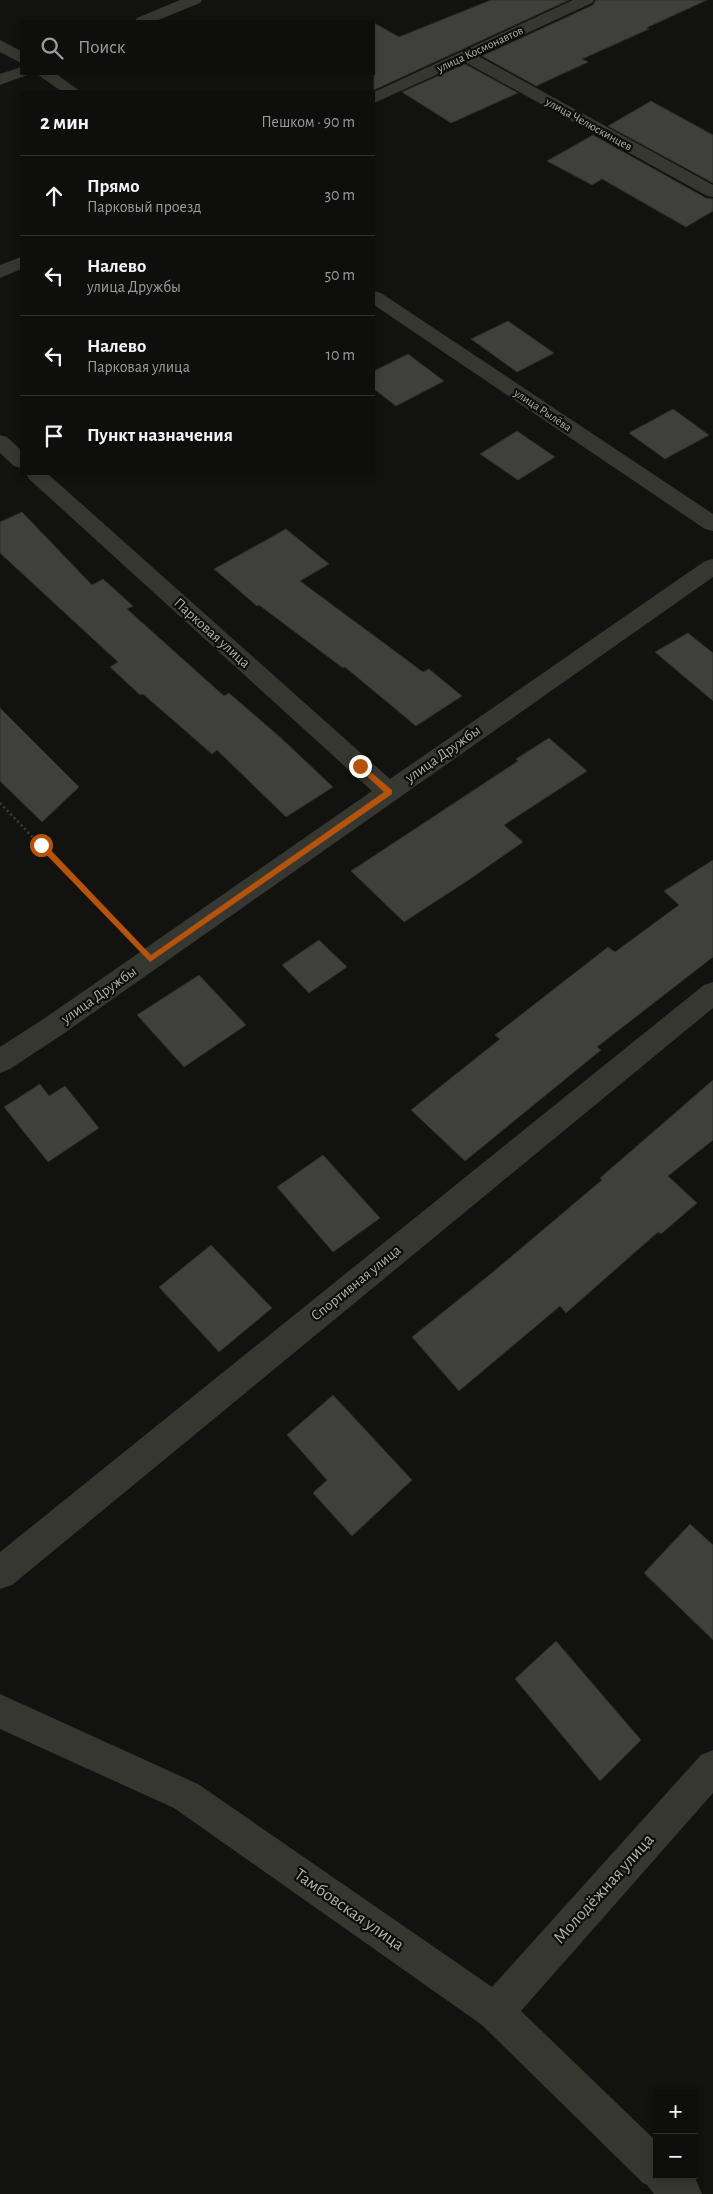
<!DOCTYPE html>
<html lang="ru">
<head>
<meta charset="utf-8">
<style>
  :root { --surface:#0e0e0d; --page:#171716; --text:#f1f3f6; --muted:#9b9c9d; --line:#2e2e2e }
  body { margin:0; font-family:"Alegreya Sans",sans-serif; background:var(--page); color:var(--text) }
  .controls { position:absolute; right:15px; bottom:15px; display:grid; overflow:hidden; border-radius:0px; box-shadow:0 2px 8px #0003 }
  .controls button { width:45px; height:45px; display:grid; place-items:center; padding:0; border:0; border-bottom:1px solid var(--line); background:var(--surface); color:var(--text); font:25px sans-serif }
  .stop { position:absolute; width:15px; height:15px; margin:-11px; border:4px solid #b45309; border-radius:50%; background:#fff }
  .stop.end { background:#b45309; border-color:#fff; box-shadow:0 1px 5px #0008 }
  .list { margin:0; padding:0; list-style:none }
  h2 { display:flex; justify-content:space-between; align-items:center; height:65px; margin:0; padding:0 20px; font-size:21px }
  h2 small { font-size:16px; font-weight:400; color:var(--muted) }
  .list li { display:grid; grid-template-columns:32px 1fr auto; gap:15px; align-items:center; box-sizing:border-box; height:80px; padding:0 20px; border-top:1px solid var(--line) }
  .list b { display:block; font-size:19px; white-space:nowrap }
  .list p { margin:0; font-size:16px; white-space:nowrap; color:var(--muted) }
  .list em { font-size:16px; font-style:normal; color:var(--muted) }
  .icon { flex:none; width:28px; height:28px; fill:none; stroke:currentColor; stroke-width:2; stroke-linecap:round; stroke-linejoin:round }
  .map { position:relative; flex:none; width:713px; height:2194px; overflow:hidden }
  .search { position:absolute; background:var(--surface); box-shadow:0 2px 8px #0003; left:20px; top:20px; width:355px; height:55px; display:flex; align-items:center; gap:12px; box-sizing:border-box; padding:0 18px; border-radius:0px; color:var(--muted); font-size:19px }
  .panel { position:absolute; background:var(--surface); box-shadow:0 2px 8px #0003; left:20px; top:90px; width:355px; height:385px; border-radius:0px }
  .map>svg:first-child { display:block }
</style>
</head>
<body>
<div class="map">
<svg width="713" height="2194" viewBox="0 0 713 2194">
  <rect width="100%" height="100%" fill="#121211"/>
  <g fill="#3f3f3b" stroke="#2d2e2b">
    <polygon points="491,0 569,0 374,90 374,23 399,37"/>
    <polygon points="596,0 707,0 646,28 649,29 582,59 588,62 536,86 482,56 593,5"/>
    <polygon points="465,64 518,93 451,123 402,92"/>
    <polygon points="651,101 713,135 713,183 608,126"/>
    <polygon points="593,135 706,198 713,199 713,211 686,227 602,179 592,185 547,161"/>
    <polygon points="508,321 554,353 517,372 471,339"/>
    <polygon points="408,354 444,381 396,406 374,389 374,371"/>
    <polygon points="673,409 709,435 665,459 629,433"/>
    <polygon points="517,431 555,457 518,480 480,454"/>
    <polygon points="22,512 92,585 103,579 133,606 127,609 224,696 229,693 281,738 333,787 286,817 217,750 212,754 143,694 140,695 110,667 118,662 0,553 0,522"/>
    <polygon points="286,529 329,564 300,581 423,672 429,669 462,696 416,726 345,667 343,668 259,605 257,606 214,569"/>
    <polygon points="688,633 713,653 713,701 655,652"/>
    <polygon points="0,708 79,787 42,822 0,781"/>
    <polygon points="549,738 587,771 504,825 523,842 470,879 404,922 351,871 518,761 516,759"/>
    <polygon points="713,860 713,957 597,1047 601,1050 465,1161 411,1110 500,1039 495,1035 608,947 615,952 679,905 664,891"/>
    <polygon points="319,940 347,967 309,993 282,965"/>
    <polygon points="199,975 246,1025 184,1067 137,1015"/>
    <polygon points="713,1080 713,1140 668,1176 697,1203 661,1234 658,1232 566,1313 560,1306 459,1391 412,1337 493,1272 602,1180 600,1178"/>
    <polygon points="40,1084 49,1096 65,1086 99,1128 48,1162 4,1107"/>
    <polygon points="323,1155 380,1218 333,1252 277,1187"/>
    <polygon points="211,1245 272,1308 219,1352 159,1287"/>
    <polygon points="333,1395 412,1480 352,1536 313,1493 327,1480 287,1435"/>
    <polygon points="690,1524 713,1545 713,1640 644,1573"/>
    <polygon points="556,1641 641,1740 600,1781 515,1679"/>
  </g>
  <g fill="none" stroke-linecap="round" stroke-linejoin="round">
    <polyline stroke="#3e3d38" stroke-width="2.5" stroke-dasharray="2 3" stroke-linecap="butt" points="0,803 45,850"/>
    <polyline stroke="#3e3d38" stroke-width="3" stroke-dasharray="2.5 4" stroke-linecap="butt" points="44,849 126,934"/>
    <g fill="#373732" fill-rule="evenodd">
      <polygon points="180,0 202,0 200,3 156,21 135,21 137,18"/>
      <polygon points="573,0 594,0 592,3 478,56 713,185 713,197 707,196 465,62 374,103 374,92"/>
      <polygon points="0,40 21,51 21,63 0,52"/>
      <polygon points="21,67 21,74 28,74 27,75 0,85 0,74"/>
      <polygon points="37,74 56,74 80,91 61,91"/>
      <polygon points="21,257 21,269 0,278 0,265"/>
      <polygon points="374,291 381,293 713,514 713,531 705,529 374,305"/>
      <polygon points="0,435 7,437 21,450 21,468 14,466 0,453"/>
      <polygon points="26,474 48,474 390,779 705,561 713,559 713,577 63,1034 10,1069 0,1073 0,1047 45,1018 372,791 29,479"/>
      <polygon points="713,982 713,1008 12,1585 0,1589 0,1552 704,985"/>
      <polygon points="0,1694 198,1784 492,1987 701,1755 713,1750 713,1793 521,2011 657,2142 657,2175 691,2175 696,2180 702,2194 654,2194 647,2185 643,2183 482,2025 174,1808 0,1729"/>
    </g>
  </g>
  <polygon fill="#b45309" points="360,763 392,790 392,794 150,962 37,845 41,842 44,843 151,955 384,792 357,767 357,764"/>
  <g text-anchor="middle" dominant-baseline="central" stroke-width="4.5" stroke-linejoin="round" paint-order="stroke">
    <g font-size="12" fill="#b3b1a2" stroke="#0d0d0c">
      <text transform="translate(480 49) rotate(-25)">улица Космонавтов</text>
      <text transform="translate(589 124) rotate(29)">улица Челюскинцев</text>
      <text transform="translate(543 410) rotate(34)">улица Рылёва</text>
    </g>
    <g font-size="15" fill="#b3b1a2" stroke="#0d0d0c">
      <text transform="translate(212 633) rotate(42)">Парковая улица</text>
      <text transform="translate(443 754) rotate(-35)">улица Дружбы</text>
      <text transform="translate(99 995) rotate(-35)">улица Дружбы</text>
      <text transform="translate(356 1283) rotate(-39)">Спортивная улица</text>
    </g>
    <g font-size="18" fill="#b3b1a2" stroke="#0d0d0c">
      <text transform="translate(604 1889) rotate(-48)">Молодёжная улица</text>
      <text transform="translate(349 1910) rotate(35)">Тамбовская улица</text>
    </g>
  </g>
</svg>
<div class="controls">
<button>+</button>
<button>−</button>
</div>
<div class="stop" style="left:41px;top:845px"></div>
<div class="stop end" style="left:360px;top:766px"></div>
<div class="search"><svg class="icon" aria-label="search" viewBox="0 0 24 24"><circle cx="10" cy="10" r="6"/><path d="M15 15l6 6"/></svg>Поиск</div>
<section class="panel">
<h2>2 мин<small>Пешком · 90 m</small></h2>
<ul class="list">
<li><svg class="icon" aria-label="ahead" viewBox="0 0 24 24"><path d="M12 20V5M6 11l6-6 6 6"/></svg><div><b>Прямо</b><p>Парковый проезд</p></div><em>30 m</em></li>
<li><svg class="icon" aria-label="left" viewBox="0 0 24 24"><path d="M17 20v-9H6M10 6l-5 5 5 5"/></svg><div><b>Налево</b><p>улица Дружбы</p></div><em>50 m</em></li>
<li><svg class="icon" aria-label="left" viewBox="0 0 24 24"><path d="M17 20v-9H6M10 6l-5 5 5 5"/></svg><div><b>Налево</b><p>Парковая улица</p></div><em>10 m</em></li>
<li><svg class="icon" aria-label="arrive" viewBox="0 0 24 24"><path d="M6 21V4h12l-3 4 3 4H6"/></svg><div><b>Пункт назначения</b></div></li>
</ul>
</section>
</div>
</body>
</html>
